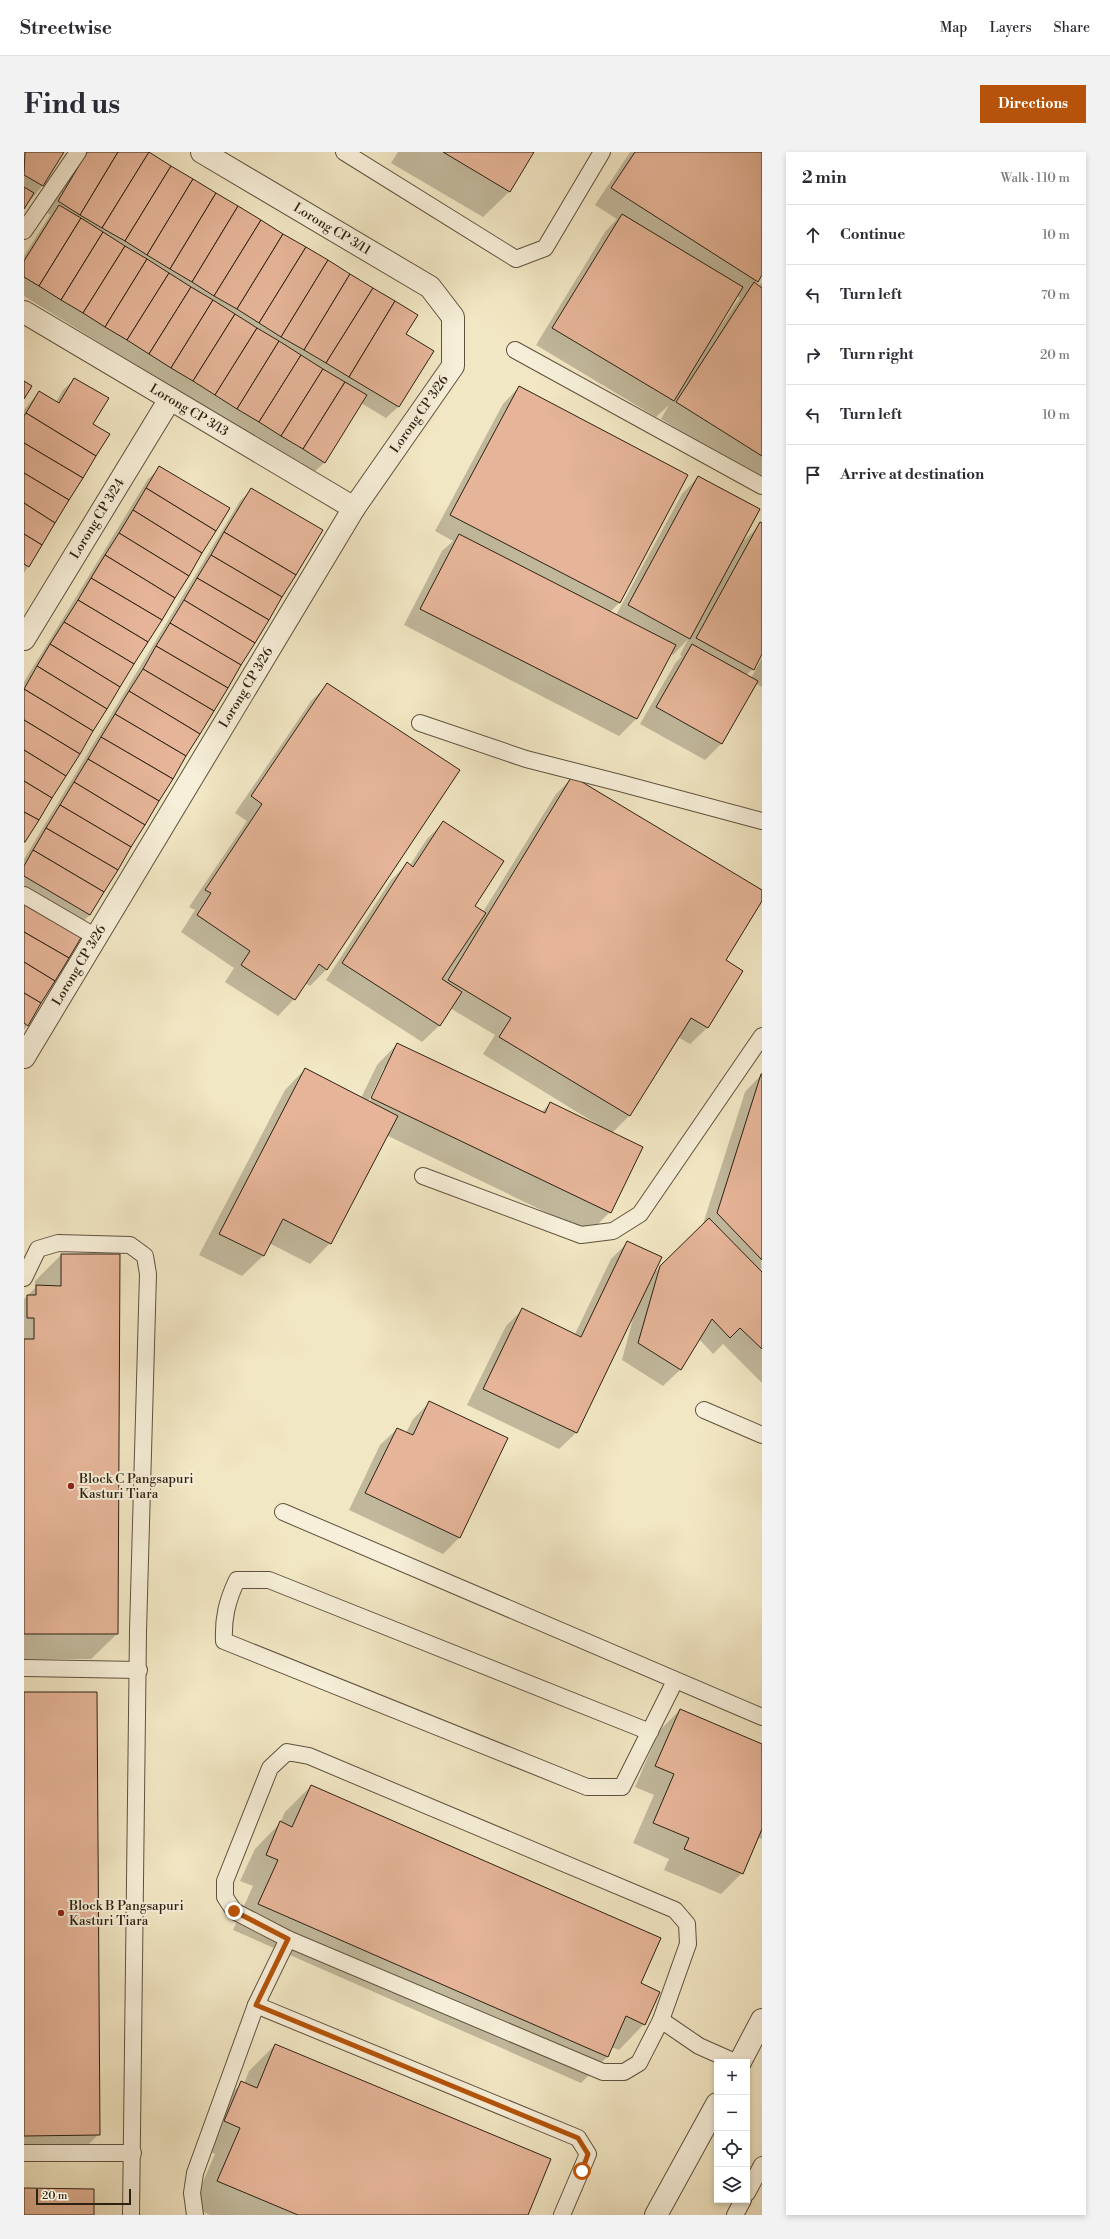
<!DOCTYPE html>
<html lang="en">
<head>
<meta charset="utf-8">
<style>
  :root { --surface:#fff; --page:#f2f2f3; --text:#2b2b33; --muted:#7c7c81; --line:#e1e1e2; --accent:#b45309 }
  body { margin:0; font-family:"Libre Bodoni",serif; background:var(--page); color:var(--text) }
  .controls { position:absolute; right:12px; bottom:12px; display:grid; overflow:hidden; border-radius:0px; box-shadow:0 2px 6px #0003 }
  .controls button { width:36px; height:36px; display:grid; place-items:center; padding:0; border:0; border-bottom:1px solid var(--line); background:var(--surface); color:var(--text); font:20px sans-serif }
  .scale { position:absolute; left:12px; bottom:10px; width:95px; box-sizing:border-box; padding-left:4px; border:2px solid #2d2112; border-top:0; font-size:11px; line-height:14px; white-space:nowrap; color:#2d2112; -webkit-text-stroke:3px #f7efd9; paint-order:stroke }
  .stop { position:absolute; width:12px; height:12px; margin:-9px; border:3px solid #b45309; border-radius:50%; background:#fff }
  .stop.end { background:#b45309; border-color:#fff; box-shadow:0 1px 4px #0008 }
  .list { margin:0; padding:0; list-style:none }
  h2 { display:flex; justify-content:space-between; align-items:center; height:52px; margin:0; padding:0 16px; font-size:17px }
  h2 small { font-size:13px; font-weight:400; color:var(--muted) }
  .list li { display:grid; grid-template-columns:26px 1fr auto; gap:12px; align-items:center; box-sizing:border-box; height:60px; padding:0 16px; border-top:1px solid var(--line) }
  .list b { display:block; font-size:15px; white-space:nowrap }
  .list em { font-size:13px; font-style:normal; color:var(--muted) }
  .icon { flex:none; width:22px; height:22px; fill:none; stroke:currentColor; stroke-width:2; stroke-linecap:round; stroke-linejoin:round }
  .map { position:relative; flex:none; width:738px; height:2063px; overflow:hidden; border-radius:0px }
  header { display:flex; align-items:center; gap:24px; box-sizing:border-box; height:56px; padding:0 20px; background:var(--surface); border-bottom:1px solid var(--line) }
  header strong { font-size:19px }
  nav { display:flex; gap:22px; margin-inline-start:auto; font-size:14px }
  .intro { display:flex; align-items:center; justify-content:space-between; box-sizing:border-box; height:96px; padding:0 24px }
  h1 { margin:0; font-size:28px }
  .button { padding:10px 18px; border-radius:0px; background:var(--accent); color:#fff; font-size:14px; font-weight:700 }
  main { display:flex; gap:24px; padding:0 24px }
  aside { flex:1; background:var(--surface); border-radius:0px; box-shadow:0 2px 6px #0003 }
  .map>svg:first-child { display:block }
</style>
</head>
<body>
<header>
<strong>Streetwise</strong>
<nav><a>Map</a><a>Layers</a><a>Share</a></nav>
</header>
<div class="intro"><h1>Find us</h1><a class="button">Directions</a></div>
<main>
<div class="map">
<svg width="738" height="2063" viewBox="0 0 738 2063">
  <rect width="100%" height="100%" fill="#f2e7c4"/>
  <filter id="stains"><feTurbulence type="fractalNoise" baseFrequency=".005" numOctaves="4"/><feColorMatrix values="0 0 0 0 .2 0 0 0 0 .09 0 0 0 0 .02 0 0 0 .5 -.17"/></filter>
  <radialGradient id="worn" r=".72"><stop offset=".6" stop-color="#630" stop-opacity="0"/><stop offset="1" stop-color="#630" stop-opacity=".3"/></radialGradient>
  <g fill="#0003" fill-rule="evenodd">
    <polygon points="0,0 39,0 18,34 0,56"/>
    <polygon points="60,0 123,0 380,182 408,199 374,255 362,266 337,251 300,311 288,322 0,144 0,104 26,63 23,61"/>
    <polygon points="374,0 509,0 485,40 459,65 367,11"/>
    <path d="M606,0H738V122L730,132L735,135L738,130V331L637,267L645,253L632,265L512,193L581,80L593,67L571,53ZM712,143L716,146L691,182L690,181Z"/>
    <polygon points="51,227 68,272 84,282 0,421 0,258 15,240 32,250 39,238"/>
    <polygon points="495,235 663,323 595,451 586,460 592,463 658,342 674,325 718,390 738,372 738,500 729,517 722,523 727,526 738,506 738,535 731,531 698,591 681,608 616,572 652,510 658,504 656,503 664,487 649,503 646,501 612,567 595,584 380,473 418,399 429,389 411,379 479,252"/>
    <polygon points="136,316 204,357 0,690 0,530 124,327"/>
    <polygon points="228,337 297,379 66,763 54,774 0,742 0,707 216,349"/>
    <polygon points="304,532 303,817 286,834 281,831 270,847 254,864 201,830 210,816 157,780 171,758 165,755 223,669 211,661 287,549"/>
    <path d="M549,625L738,739V747L701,808L718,819L683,876L666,892L654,885L606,963L588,981L586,1060L565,1081L362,983L306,1091L286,1112L245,1091L239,1104L218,1124L175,1103L261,938L281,917L337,946L353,913L373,892L517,961L526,951L584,979L459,902L471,883L426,856L415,874L398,890L302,828L367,728L383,712L386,713L403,687L419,671L450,755L459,760L532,642ZM360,916H362L345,951L344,950Z"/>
    <polygon points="0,750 56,784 0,878"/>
    <polygon points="737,923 738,1231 699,1192 689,1202 675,1187 656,1218 639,1234 598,1208 611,1159 552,1281 535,1297 443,1253 482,1174 498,1158 551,1182 587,1107 604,1090 629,1122 678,1075 721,940"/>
    <polygon points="37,1103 93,1482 67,1507 0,1507 0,1147 11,1136 11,1129"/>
    <polygon points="406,1250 436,1385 419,1402 325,1358 356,1293 373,1277 382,1281 389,1267"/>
    <polygon points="0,1541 75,1982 49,2008 0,2009"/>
    <polygon points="656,1558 738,1593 738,1687 733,1685 718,1721 697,1742 640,1718 645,1707 609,1691 630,1643 611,1635 635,1579"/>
    <polygon points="287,1634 615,1832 620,1872 595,1898 587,1895 583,1905 557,1931 209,1778 229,1734 216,1729 231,1697 256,1671 261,1660"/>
    <polygon points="251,1893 502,2063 186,2063 168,2055 191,2002 175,1995 192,1957 218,1931 220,1932 225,1919"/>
  </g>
  <g fill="#e6b599" stroke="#2d2112">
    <polygon points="1,0 40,0 19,34 0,23"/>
    <polygon points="63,0 94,0 56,63 34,49"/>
    <polygon points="94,0 125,0 78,76 56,63"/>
    <polygon points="125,0 147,14 101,89 78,76"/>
    <polygon points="419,0 510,0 486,40"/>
    <polygon points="611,0 738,0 738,123 734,130 587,36"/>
    <polygon points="147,14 169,27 123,103 101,89"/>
    <polygon points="169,27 192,41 146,117 123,103"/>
    <polygon points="0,35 10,41 0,57"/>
    <polygon points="192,41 214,54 168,130 146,117"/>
    <polygon points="35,53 57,66 15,134 0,125 0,109"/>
    <polygon points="214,54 237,68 190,144 168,130"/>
    <polygon points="598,62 719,135 650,249 528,176"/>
    <polygon points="57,66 79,80 37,148 15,134"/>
    <polygon points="237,68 259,82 213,157 190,144"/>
    <polygon points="79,80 101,94 59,161 37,148"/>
    <polygon points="259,82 282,95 235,171 213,157"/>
    <polygon points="101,94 123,107 81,175 59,161"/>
    <polygon points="282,95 304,108 257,185 235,171"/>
    <polygon points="123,107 145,121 103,188 81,175"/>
    <polygon points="304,108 326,122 280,198 257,185"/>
    <polygon points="145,121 167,135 125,202 103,188"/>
    <polygon points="326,122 349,136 302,211 280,198"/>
    <polygon points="730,130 738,136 738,304 652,250"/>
    <polygon points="167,135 189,148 147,216 125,202"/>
    <polygon points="349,136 371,149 325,225 302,211"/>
    <polygon points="189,148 211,162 169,229 147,216"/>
    <polygon points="371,149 394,163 382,182 410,199 375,255 325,225"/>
    <polygon points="211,162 233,176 191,243 169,229"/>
    <polygon points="233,176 255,189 213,257 191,243"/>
    <polygon points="255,189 277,203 235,270 213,257"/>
    <polygon points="277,203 299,217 257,284 235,270"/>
    <polygon points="299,217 321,230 279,297 257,284"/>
    <polygon points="50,226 85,246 69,272 86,282 72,304 2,261 15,239 35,251"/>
    <polygon points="0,229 8,234 0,247"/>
    <polygon points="321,230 343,243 301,311 279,297"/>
    <polygon points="495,234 664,323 596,451 426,363"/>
    <polygon points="2,261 72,304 59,326 0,291 0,264"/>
    <polygon points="0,291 59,326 45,348 0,321"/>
    <polygon points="135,314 206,356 192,379 122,336"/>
    <polygon points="0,321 45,348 31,371 0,351"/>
    <polygon points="674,324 736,357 666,487 604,453"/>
    <polygon points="122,336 192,379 178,401 109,358"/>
    <polygon points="227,336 299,378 272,423 200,380"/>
    <polygon points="0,351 31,371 18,393 0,382"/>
    <polygon points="109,358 178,401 165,424 95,381"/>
    <polygon points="736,370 738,371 738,502 730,518 672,486"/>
    <polygon points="200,380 272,423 258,445 187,403"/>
    <polygon points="95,381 165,424 151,446 81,403"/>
    <polygon points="0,382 18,393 5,415 0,412"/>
    <polygon points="435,382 652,493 613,567 396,457"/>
    <polygon points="81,403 151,446 138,468 67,426"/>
    <polygon points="187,403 258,445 245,468 173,426"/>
    <polygon points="67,426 138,468 124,490 54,448"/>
    <polygon points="173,426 245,468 231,491 160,448"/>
    <polygon points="54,448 124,490 110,512 40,470"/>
    <polygon points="160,448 231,491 217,513 146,471"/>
    <polygon points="40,470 110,512 96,535 26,492"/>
    <polygon points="146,471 217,513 204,536 132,494"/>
    <polygon points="26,492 96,535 83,557 13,514"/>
    <polygon points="668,492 734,529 698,592 632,555"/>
    <polygon points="132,494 204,536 190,559 119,517"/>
    <polygon points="13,514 83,557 69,579 0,537"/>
    <polygon points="119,517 190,559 176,582 105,539"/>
    <polygon points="303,531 436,618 303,818 295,812 271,848 217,813 226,799 173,763 187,741 181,738 238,652 227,644"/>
    <polygon points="0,537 69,579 56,602 0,568"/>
    <polygon points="105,539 176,582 162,604 91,562"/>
    <polygon points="91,562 162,604 149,627 77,585"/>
    <polygon points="0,568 56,602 42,624 0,598"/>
    <polygon points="77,585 149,627 135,649 64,607"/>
    <polygon points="0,598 42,624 28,646 0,629"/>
    <polygon points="64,607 135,649 121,673 50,630"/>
    <polygon points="548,624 738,738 738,749 702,808 719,819 684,876 667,866 606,964 475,885 487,866 424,828"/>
    <polygon points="0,629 28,646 15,668 0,660"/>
    <polygon points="50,630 121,673 107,695 36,653"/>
    <polygon points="36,653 107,695 94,718 22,676"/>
    <polygon points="0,660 15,668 1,690 0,690"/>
    <polygon points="419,669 480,709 451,754 462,761 418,827 438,840 416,874 318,811 383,710 389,715"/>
    <polygon points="22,676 94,718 80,740 9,698"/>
    <polygon points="9,698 80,740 66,763 0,724 0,714"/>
    <polygon points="0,749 58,784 45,806 0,780"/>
    <polygon points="0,780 45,806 31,829 0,810"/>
    <polygon points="0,810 31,829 17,851 0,841"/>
    <polygon points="0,841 17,851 4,874 0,871"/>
    <polygon points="373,891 521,961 526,950 619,995 587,1061 347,946"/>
    <polygon points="281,916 374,964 307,1092 259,1067 240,1104 195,1082"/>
    <polygon points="737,922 738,922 738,1108 693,1061"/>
    <polygon points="685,1066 738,1120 738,1197 716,1176 706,1186 688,1167 657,1218 614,1191 636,1114"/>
    <polygon points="603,1089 638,1105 553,1281 459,1237 498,1156 557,1185"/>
    <polygon points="37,1102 96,1102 94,1482 0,1482 0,1187 10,1187 10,1166 3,1166 3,1143 12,1143 12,1133 37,1134"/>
    <polygon points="405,1249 484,1286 436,1386 341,1341 373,1276 389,1283"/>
    <polygon points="0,1540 73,1540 76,1983 0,1984"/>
    <polygon points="656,1557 738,1592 738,1677 719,1722 660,1697 665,1686 629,1671 650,1622 631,1614"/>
    <polygon points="287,1633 637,1786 617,1831 636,1840 621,1873 602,1864 584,1905 234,1752 254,1708 242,1703 256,1669 268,1675"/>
    <polygon points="251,1892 527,2007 504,2063 274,2063 193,2029 216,1976 200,1969 217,1929 233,1936"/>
    <polygon points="0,2036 70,2037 70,2063 0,2063"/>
  </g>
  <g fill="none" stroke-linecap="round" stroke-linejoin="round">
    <g stroke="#5e523e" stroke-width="18">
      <g id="service">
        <polyline points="320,0 492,107 521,96 578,0"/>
        <polyline points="0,79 54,0"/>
        <polyline points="491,198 738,334"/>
        <polyline points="396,571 502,607 596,631 738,669"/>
        <polyline points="0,743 72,785"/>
        <polyline points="399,1024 557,1083 589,1079 616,1062 738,884"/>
        <polyline points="0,1126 14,1097 34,1091 106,1093 121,1104 124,1122 114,1479 107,2063"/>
        <polyline points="680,1258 738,1283"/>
        <polyline points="259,1360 738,1565"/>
        <polyline points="0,1516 115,1518"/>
        <path d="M626,1580L245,1428H213C203,1449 199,1466 200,1489L563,1635H598L651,1529"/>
        <polygon points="263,1600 285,1604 651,1758 663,1772 664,1792 637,1868 615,1911 600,1920 579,1920 264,1787 210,1759 201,1745 201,1729 246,1616"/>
        <polyline points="232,1853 554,1986 564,2002 538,2063"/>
        <polyline points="637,1868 675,1894 711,1910"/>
        <polyline points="0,2001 109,2001"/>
        <polyline points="723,2041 738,2013"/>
        <polyline points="171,2063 168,2041 171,2021 232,1853 264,1787"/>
        <polyline points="711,2063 719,2048"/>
      </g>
    </g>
    <g stroke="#5e523e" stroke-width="24">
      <g id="minor">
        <path id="s1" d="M0,160L330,356"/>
        <path id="s2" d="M0,487L146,247"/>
        <path id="s3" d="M0,905L330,356L429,214V165L406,135L178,0"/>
        <polyline points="716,1910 738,1868"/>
        <polyline points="632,2063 693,1952"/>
      </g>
    </g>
    <use href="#service" stroke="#f7efd9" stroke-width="16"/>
    <use href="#minor" stroke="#f7efd9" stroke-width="22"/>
  </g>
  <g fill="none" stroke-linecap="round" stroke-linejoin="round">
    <polyline stroke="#b45309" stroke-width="5" points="210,1759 264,1787 232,1853 554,1986 564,2002 558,2019"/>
  </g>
  <g fill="#8f2418" stroke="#f7efd9" stroke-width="1.5">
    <circle cx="47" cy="1334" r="4"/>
    <circle cx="37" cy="1761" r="4"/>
  </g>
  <g text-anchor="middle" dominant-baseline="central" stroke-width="4" stroke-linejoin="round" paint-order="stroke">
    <g font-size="13" fill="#2d2112" stroke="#f7efd9">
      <text transform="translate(308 77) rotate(31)">Lorong CP 3/11</text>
      <text stroke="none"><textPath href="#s1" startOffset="192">Lorong CP 3/13</textPath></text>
      <text stroke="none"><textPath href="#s3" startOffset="755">Lorong CP 3/26</textPath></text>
      <text stroke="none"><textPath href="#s2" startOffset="141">Lorong CP 3/24</textPath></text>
      <text stroke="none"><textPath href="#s3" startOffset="431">Lorong CP 3/26</textPath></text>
      <text stroke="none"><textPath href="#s3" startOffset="107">Lorong CP 3/26</textPath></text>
    </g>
    <g font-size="13" fill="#2d2112" stroke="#f7efd9" text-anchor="start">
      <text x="55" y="1327">Block C Pangsapuri<tspan x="55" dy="15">Kasturi Tiara</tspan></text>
      <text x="45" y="1754">Block B Pangsapuri<tspan x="45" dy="15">Kasturi Tiara</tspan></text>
    </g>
  </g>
  <rect width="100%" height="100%" filter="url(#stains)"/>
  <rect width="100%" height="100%" fill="url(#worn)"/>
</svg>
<div class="controls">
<button>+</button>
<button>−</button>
<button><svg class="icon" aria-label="locate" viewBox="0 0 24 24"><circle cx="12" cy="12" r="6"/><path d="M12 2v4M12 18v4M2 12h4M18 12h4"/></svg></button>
<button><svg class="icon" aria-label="layers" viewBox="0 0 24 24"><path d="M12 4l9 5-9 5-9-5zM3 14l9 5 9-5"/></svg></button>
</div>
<div class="scale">20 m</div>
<div class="stop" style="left:558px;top:2019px"></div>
<div class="stop end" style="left:210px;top:1759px"></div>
</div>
<aside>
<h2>2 min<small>Walk · 110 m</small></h2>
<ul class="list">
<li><svg class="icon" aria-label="ahead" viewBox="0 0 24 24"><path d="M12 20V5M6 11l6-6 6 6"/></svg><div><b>Continue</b></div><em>10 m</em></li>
<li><svg class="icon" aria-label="left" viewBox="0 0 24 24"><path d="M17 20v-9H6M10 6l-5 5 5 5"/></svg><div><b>Turn left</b></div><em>70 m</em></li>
<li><svg class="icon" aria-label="right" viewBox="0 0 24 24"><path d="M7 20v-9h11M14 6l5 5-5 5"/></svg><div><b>Turn right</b></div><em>20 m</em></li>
<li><svg class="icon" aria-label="left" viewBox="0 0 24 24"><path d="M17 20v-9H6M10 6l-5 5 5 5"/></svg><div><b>Turn left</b></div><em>10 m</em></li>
<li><svg class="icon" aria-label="arrive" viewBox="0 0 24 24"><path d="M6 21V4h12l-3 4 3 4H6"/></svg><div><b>Arrive at destination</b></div></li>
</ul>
</aside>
</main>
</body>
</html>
